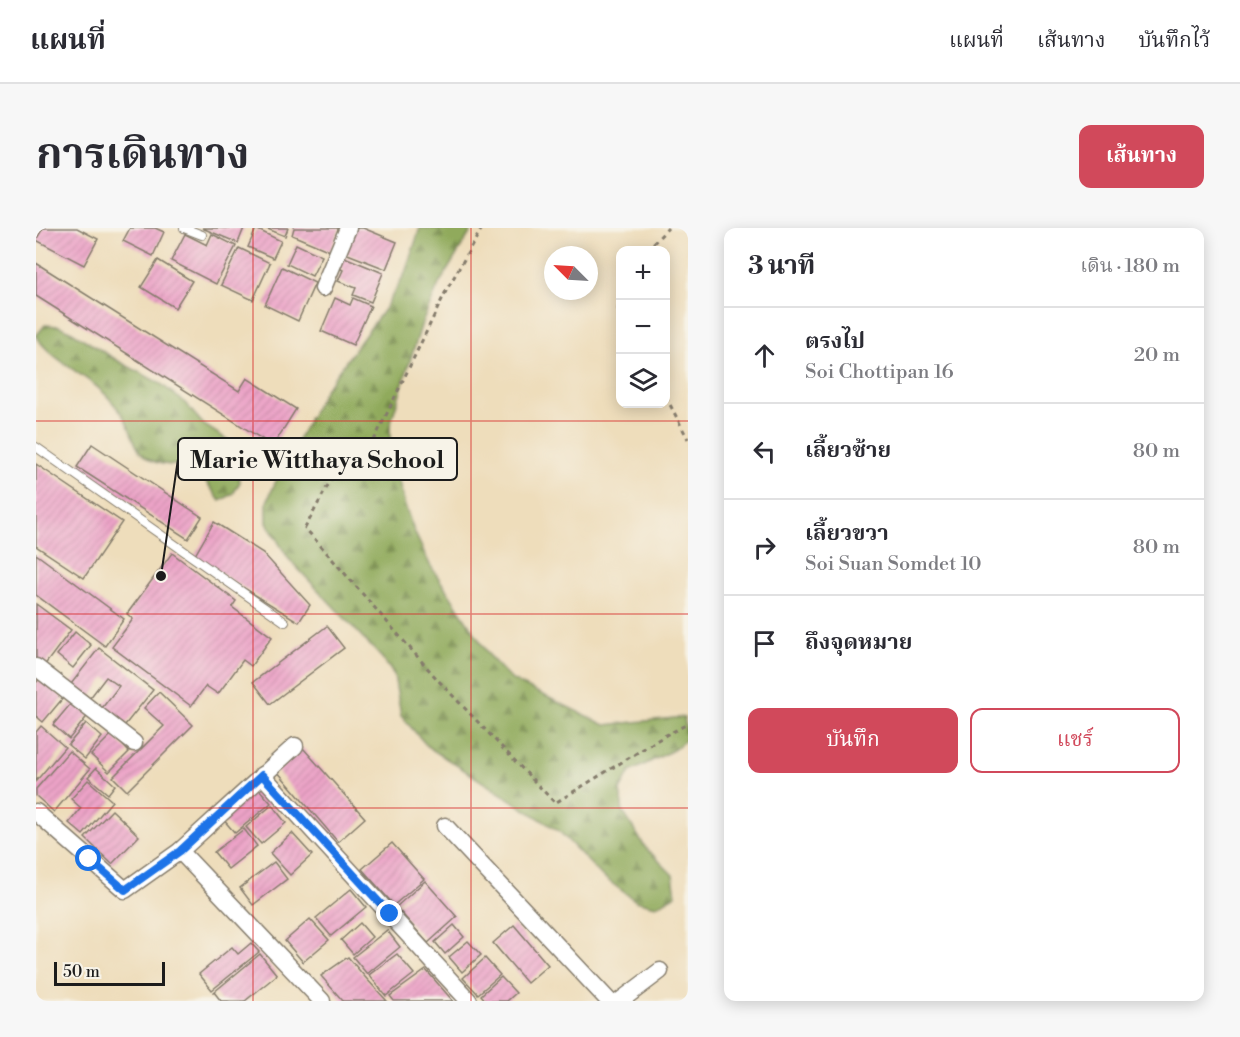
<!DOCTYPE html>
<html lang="th">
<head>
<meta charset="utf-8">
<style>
  :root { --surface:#fff; --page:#f7f7f7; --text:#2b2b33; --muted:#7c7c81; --line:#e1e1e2; --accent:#d1495b }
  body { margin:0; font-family:"Libre Bodoni","Noto Serif Thai",serif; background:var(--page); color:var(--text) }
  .controls { position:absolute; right:18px; top:18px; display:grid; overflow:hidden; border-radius:12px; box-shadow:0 3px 15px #0003 }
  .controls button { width:54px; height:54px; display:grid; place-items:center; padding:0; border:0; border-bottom:2px solid var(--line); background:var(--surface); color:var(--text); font:30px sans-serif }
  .compass { position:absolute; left:508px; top:18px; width:54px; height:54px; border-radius:50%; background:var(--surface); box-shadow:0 3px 15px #0003; rotate:294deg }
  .scale { position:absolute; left:18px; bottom:15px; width:111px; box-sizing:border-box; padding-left:6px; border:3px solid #1c1c1c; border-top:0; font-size:16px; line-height:21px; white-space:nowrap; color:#1c1c1c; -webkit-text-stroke:4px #f7f3e8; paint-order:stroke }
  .stop { position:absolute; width:18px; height:18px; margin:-14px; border:4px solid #1a73e8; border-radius:50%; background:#fff }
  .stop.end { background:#1a73e8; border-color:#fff; box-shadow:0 2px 6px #0008 }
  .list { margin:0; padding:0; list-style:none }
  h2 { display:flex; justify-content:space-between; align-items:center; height:78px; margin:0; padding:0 24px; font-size:26px }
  h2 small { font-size:20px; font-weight:400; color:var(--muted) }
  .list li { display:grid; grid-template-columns:39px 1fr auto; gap:18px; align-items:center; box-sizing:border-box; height:96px; padding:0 24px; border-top:2px solid var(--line) }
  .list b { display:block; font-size:22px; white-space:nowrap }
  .list p { margin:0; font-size:20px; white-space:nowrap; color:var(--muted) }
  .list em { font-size:20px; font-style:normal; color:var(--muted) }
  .actions { display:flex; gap:12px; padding:18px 24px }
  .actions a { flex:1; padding:14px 0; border:2px solid var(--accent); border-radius:12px; text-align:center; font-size:21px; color:var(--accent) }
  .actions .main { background:var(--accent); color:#fff }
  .icon { flex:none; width:33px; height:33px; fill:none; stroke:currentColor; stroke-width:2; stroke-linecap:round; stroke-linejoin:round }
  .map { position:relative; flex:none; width:652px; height:773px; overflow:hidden; border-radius:12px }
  header { display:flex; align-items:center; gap:36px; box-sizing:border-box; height:84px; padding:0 30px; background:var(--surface); border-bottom:2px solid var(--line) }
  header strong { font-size:28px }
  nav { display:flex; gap:33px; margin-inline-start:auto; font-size:21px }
  .intro { display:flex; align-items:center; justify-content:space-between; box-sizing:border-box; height:144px; padding:0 36px }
  h1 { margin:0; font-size:42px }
  .button { padding:15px 27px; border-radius:12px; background:var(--accent); color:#fff; font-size:21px; font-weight:700 }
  main { display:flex; gap:36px; padding:0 36px }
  aside { flex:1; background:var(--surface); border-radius:12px; box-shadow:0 3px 15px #0003 }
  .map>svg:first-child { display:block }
</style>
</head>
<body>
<header>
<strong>แผนที่</strong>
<nav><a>แผนที่</a><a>เส้นทาง</a><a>บันทึกไว้</a></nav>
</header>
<div class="intro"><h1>การเดินทาง</h1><a class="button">เส้นทาง</a></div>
<main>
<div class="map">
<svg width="652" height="773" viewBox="0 0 652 773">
  <defs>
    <pattern id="forest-firs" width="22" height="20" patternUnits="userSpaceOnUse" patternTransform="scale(1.5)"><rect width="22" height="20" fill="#90aa5b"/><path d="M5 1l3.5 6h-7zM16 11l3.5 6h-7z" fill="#758a4a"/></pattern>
    <pattern id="building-hatch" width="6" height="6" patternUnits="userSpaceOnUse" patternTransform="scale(1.5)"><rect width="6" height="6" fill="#eca3c7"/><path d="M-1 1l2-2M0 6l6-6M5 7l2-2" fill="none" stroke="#ca8caa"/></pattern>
  </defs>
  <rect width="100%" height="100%" fill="#f7f3e8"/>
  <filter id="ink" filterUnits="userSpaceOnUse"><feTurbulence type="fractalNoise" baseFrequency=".0167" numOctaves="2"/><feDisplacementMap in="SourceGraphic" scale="12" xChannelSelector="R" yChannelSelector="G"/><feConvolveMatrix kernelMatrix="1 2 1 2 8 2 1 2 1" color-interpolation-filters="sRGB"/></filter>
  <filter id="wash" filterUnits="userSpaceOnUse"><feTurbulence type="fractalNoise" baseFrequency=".008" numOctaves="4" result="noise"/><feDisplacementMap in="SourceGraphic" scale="24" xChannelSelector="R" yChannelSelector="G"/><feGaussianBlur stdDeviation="1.35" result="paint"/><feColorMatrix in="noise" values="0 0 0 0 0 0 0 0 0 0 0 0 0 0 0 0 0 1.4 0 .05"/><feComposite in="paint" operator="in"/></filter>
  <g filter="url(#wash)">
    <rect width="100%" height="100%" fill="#edb"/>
    <g fill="url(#forest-firs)" stroke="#56633c" stroke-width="1.5">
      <polygon points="384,0 437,0 403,56 386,95 354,197 354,218 369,278 378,303 394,337 455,430 476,452 569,497 648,489 652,510 637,522 594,544 584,562 587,584 609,619 637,647 640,667 620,678 600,673 566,648 523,603 392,519 365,488 358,447 346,430 252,330 231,295 231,274 239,255 288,163 349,80 369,45"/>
      <path d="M9,97L23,98L36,104L84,134L125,156L149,175L168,197L192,212L199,224L204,254L197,266L184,273C176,262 168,248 157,241C146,235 127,240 113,231C99,223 98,210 92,197C88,189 82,180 76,174C57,149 17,135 0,108Z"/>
    </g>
    <g id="blocks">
      <g fill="url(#building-hatch)">
        <polygon points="7,0 41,0 62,11 48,37 0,12"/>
        <polygon points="94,0 119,0 128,4 117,28 87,13"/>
        <polygon points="166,0 208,0 202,15"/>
        <polygon points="229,0 252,0 249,8"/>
        <polygon points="258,0 304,0 294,23 256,7"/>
        <polygon points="319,0 327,0 361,14 350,41 309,25"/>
        <polygon points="220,1 245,13 237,30 212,19"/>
        <polygon points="149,6 171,17 176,6 200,18 180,56 135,33"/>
        <polygon points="260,16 286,28 276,48 251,36"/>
        <polygon points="203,20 234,35 217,72 185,57"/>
        <polygon points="306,28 347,45 335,74 317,67 320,60 302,53 307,42 302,39"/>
        <polygon points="122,32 156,53 139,80 105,59"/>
        <polygon points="0,35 203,163 211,150 260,181 237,218 0,68"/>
        <polygon points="246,39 279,55 262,93 229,77"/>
        <polygon points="299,70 314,77 317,70 335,78 317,117 285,103"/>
        <polygon points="56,216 166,289 152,311 41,239"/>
        <polygon points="0,236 86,294 48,350 0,318"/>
        <polygon points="178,294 227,325 274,377 263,394 158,329"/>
        <polygon points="136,325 200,373 196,379 236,409 215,438 207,432 182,466 170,458 155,478 76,419 97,391 91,386"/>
        <polygon points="0,326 88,391 69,418 0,367"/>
        <polygon points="0,376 35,402 8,438 0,432"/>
        <polygon points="291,398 308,420 234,476 217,454"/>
        <polygon points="39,404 55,417 37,440 21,427"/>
        <polygon points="63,420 117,462 89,497 66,480 83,458 70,449 54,470 35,456"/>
        <polygon points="4,450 27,470 7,494 0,488 0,455"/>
        <polygon points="123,464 157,497 91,563 77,549 128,498 108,480"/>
        <polygon points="37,473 53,486 33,511 17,497"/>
        <polygon points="50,495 66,509 49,531 32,517"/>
        <polygon points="5,498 29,519 0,553 0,504"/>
        <polygon points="76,506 93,524 73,544 55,527"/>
        <polygon points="267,520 329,590 302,614 241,543"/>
        <polygon points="33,523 54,541 18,584 0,568 0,561"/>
        <polygon points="60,540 79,557 72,566 52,549"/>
        <polygon points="52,552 76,573 47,607 33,595 45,580 35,571"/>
        <polygon points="222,560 235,575 199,605 186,590"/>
        <polygon points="236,577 250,595 225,616 210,599"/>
        <polygon points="76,582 103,608 76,636 49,610"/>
        <polygon points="208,601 221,618 192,641 178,624"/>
        <polygon points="256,605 276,627 254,647 234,625"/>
        <polygon points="356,615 388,651 358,677 326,641"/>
        <polygon points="238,634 251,651 217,677 204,660"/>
        <polygon points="389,653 421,689 392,715 360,679"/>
        <polygon points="315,661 330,679 295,708 280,690"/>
        <polygon points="274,691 293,712 267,734 249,713"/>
        <polygon points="324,695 336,709 317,726 305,712"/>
        <polygon points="418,697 428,709 409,726 399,714"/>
        <polygon points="478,697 512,737 491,755 457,715"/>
        <polygon points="351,702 364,719 331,746 317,729"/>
        <polygon points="432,713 445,727 426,744 413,729"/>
        <polygon points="215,715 223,724 176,762 163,746 196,719 202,726"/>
        <polygon points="224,726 241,747 209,773 185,773 178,764"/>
        <polygon points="361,726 378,746 350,768 333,747"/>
        <polygon points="312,729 329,749 351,773 307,773 285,748"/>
        <polygon points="449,730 464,747 442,766 427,750"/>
        <polygon points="390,742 417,773 358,773 354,768"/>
        <polygon points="465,749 480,765 471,773 450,773 445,767"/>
      </g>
    </g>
  </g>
  <g filter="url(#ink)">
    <use href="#blocks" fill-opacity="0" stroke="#857c6c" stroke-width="1.5"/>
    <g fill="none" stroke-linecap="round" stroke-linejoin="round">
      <g stroke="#857c6c" stroke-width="10">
        <g id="service">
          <polyline points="148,0 166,7"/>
          <polyline points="0,219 249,394"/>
        </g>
      </g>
      <g stroke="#857c6c" stroke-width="19">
        <g id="minor">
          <polyline points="287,60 312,0"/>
          <polyline points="0,439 98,515"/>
          <polyline points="226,547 433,773"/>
          <polyline points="0,584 89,662 144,623 259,518"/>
          <polyline points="409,598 573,773"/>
          <polyline points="144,623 286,773"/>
          <polyline points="584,773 624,743"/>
        </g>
      </g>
      <g stroke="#857c6c" stroke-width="3" stroke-dasharray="4.5 4.5" stroke-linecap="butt">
        <polyline points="446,0 410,63 329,231 298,246 269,300 401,451 519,575 630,507 652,496"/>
        <polyline points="611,22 632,0"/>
        <polyline points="584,70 582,81 584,85"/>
        <polyline points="630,169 652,211"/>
      </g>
      <use href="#service" stroke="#fff" stroke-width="8"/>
      <use href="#minor" stroke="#fff" stroke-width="16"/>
    </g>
  </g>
  <g fill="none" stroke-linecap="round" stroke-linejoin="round" filter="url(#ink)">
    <polyline stroke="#1a73e8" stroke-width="8" points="53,631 89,662 144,623 226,547 354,686"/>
  </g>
  <path fill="none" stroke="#d62828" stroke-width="1.5" stroke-opacity="0.55" d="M217,0V773M435,0V773M0,193H652M0,386H652M0,580H652"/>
  <path fill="none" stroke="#1c1c1c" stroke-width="2" d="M125 348L142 231"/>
  <circle fill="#1c1c1c" stroke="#f7f3e8" stroke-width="2" cx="125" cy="348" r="6"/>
  <rect fill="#f7f3e8" stroke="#1c1c1c" stroke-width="2" x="142" y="210" width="279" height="42" rx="6"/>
  <g font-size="24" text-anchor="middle" font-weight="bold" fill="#1c1c1c">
    <text x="281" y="240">Marie Witthaya School</text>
  </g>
</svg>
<div class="controls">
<button>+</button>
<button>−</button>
<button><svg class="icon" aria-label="layers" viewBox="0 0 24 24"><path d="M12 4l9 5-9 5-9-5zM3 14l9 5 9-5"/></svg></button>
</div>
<svg class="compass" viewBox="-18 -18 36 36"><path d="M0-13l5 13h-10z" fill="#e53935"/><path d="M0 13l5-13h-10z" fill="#7c7c81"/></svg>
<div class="scale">50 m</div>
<div class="stop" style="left:53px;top:631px"></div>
<div class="stop end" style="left:354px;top:686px"></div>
</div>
<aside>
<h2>3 นาที<small>เดิน · 180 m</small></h2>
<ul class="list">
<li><svg class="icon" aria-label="ahead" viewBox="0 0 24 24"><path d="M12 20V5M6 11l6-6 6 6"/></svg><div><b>ตรงไป</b><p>Soi Chottipan 16</p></div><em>20 m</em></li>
<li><svg class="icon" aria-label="left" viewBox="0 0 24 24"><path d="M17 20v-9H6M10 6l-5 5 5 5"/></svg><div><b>เลี้ยวซ้าย</b></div><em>80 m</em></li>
<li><svg class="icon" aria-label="right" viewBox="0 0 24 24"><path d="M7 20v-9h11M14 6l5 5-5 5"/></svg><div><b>เลี้ยวขวา</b><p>Soi Suan Somdet 10</p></div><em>80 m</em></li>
<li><svg class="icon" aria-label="arrive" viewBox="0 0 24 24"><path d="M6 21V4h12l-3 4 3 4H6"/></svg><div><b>ถึงจุดหมาย</b></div></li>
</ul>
<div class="actions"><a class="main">บันทึก</a><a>แชร์</a></div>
</aside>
</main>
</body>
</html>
